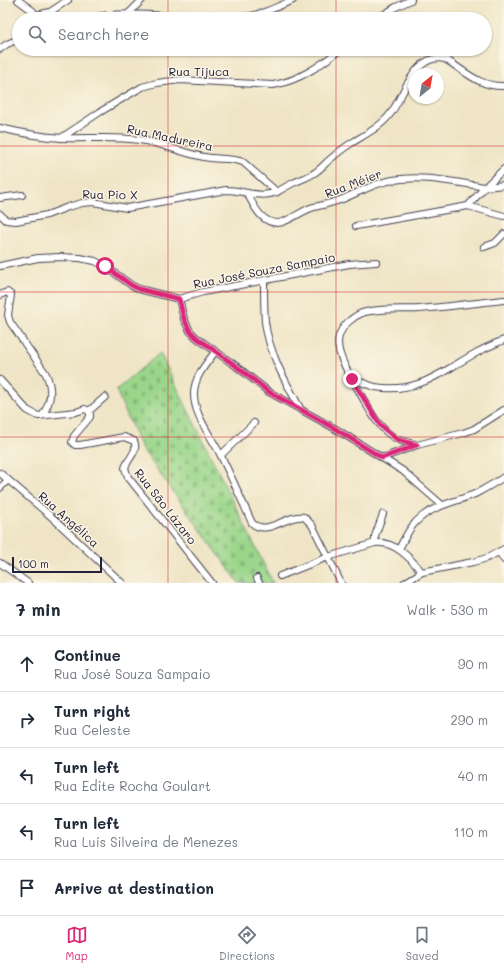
<!DOCTYPE html>
<html lang="en">
<head>
<meta charset="utf-8">
<style>
  :root { --surface:#fff; --page:#f2f2f3; --text:#1f2937; --muted:#747a83; --line:#e0e1e3; --accent:#db2777 }
  body { margin:0; font-family:Mali,sans-serif; background:var(--page); color:var(--text) }
  .compass { position:absolute; left:408px; top:68px; width:36px; height:36px; border-radius:50%; background:var(--surface); box-shadow:0 1px 3px #0004; rotate:31deg }
  .scale { position:absolute; left:12px; bottom:10px; width:90px; box-sizing:border-box; padding-left:4px; border:2px solid #22223b; border-top:0; font-size:11px; line-height:14px; white-space:nowrap; color:#22223b; -webkit-text-stroke:3px #fcf5e5; paint-order:stroke }
  .stop { position:absolute; width:12px; height:12px; margin:-9px; border:3px solid #db2777; border-radius:50%; background:#fff }
  .stop.end { background:#db2777; border-color:#fff; box-shadow:0 1px 4px #0008 }
  .list { margin:0; padding:0; list-style:none }
  h2 { display:flex; justify-content:space-between; align-items:center; height:52px; margin:0; padding:0 16px; font-size:17px }
  h2 small { font-size:13px; font-weight:400; color:var(--muted) }
  .list li { display:grid; grid-template-columns:26px 1fr auto; gap:12px; align-items:center; box-sizing:border-box; height:56px; padding:0 16px; border-top:1px solid var(--line) }
  .list b { display:block; font-size:15px; white-space:nowrap }
  .list p { margin:0; font-size:13px; white-space:nowrap; color:var(--muted) }
  .list em { font-size:13px; font-style:normal; color:var(--muted) }
  .icon { flex:none; width:22px; height:22px; fill:none; stroke:currentColor; stroke-width:2; stroke-linecap:round; stroke-linejoin:round }
  .map { position:relative; flex:none; width:504px; height:583px; overflow:hidden }
  .search { position:absolute; background:var(--surface); box-shadow:0 1px 3px #0004; left:12px; right:12px; top:12px; height:44px; display:flex; align-items:center; gap:10px; box-sizing:border-box; padding:0 14px; border-radius:22px; color:var(--muted); font-size:15px }
  .sheet { height:332px; background:var(--surface) }
  nav { display:flex; justify-content:space-around; align-items:center; box-sizing:border-box; height:56px; border-top:1px solid var(--line); background:var(--surface); font-size:11px; color:var(--muted) }
  nav a { display:grid; justify-items:center; gap:2px }
  nav .on { color:var(--accent) }
  .map>svg:first-child { display:block }
</style>
</head>
<body>
<div class="map">
<svg width="504" height="583" viewBox="0 0 504 583">
  <defs>
    <pattern id="cemetery-stones" width="16" height="16" patternUnits="userSpaceOnUse"><rect width="16" height="16" fill="#9ad68a"/><path d="M2 7V4a2 2 0 0 1 4 0v3zM10 15v-3a2 2 0 0 1 4 0v3z" fill="#84b778"/></pattern>
  </defs>
  <rect width="100%" height="100%" fill="#fcf5e5"/>
  <filter id="ink" filterUnits="userSpaceOnUse"><feTurbulence type="fractalNoise" baseFrequency=".025" numOctaves="2"/><feDisplacementMap in="SourceGraphic" scale="8" xChannelSelector="R" yChannelSelector="G"/><feConvolveMatrix kernelMatrix="1 2 1 2 8 2 1 2 1" color-interpolation-filters="sRGB"/></filter>
  <filter id="wash" filterUnits="userSpaceOnUse"><feTurbulence type="fractalNoise" baseFrequency=".012" numOctaves="4" result="noise"/><feDisplacementMap in="SourceGraphic" scale="16" xChannelSelector="R" yChannelSelector="G"/><feGaussianBlur stdDeviation="0.9" result="paint"/><feColorMatrix in="noise" values="0 0 0 0 0 0 0 0 0 0 0 0 0 0 0 0 0 1.4 0 .05"/><feComposite in="paint" operator="in"/></filter>
  <g filter="url(#wash)">
    <rect width="100%" height="100%" fill="#efe5c6"/>
    <polygon fill="url(#cemetery-stones)" stroke="#5e7c62" points="160,353 273,583 239,583 140,446 116,390"/>
  </g>
  <g filter="url(#ink)">
    <g fill="none" stroke-linecap="round" stroke-linejoin="round">
      <g stroke="#413f50" stroke-width="8">
        <g id="minor">
          <polyline points="18,0 33,11 37,19"/>
          <polyline points="128,14 142,0"/>
          <polyline points="36,15 50,12 68,0"/>
          <path d="M86,19C138,6 192,25 244,17C261,15 277,7 293,0"/>
          <polyline points="377,19 396,7 411,0"/>
          <polyline points="0,49 7,44 19,39"/>
          <path d="M0,128C21,133 42,137 63,138C89,139 114,136 140,140C162,143 182,153 204,157C217,160 231,157 243,162L277,192"/>
          <path d="M61,138L100,112L130,94L142,87L157,83L180,80L273,85C299,81 321,65 341,49"/>
          <path d="M247,193C254,206 261,223 278,223C289,222 302,210 314,207C323,205 332,203 340,200C356,194 372,184 388,181C421,174 453,182 485,187L504,169"/>
          <polyline points="0,198 22,195"/>
          <polyline points="468,206 485,187 504,185"/>
          <path d="M0,214L6,220L16,221L47,215L68,207L82,203L93,202L127,208L226,190C243,190 260,199 277,192C282,189 287,186 293,183C301,179 310,177 317,171C323,167 327,161 333,157C338,152 344,148 350,144C364,135 381,127 391,113C404,95 415,52 445,59C465,71 479,87 504,86"/>
          <polyline points="356,226 468,206 504,216"/>
          <polyline points="484,247 495,243 504,234"/>
          <polyline points="0,266 38,258 60,257 80,258 95,261 105,266 131,285 139,289 179,299 203,292 349,264 376,262"/>
          <path d="M264,281C264,295 264,309 265,322C269,353 285,381 300,408"/>
          <path d="M0,295L7,292L11,295L8,315L10,322L46,374C53,390 51,400 43,415"/>
          <polyline points="179,299 184,319 190,331 197,338 236,366 269,392 334,428 403,471 442,505"/>
          <path d="M215,352C206,364 195,376 194,392C193,415 212,437 221,456C232,478 242,501 252,523C268,537 286,514 304,517L312,525L341,583"/>
          <path d="M352,379C359,381 368,385 375,387C418,394 441,372 476,353C485,348 494,344 504,340"/>
          <polyline points="0,380 27,410 38,416 76,412 85,409 89,411"/>
          <path d="M105,397L89,411L90,414V417L74,436L72,442L75,445H80L124,437L134,441C139,451 128,458 125,468L128,477L212,583"/>
          <path d="M417,445C411,443 405,442 399,440C378,431 367,405 356,386C349,374 334,351 339,336C342,326 352,317 362,313C377,308 403,310 419,309C448,307 476,303 504,300"/>
          <polyline points="221,455 254,423"/>
          <polyline points="382,458 417,445 463,433 474,429 504,410"/>
          <polyline points="0,473 54,519 122,583"/>
          <polyline points="0,488 8,480"/>
          <polyline points="375,543 375,536 383,514"/>
          <path d="M399,549C404,540 408,530 415,523C431,505 457,502 477,493C486,488 495,483 504,477"/>
          <polyline points="499,552 504,560"/>
          <polyline points="0,563 28,583"/>
          <path d="M280,576L328,557L375,543C395,541 410,558 422,572"/>
          <polyline points="257,578 259,583"/>
          <polyline points="404,583 422,572 473,562 487,558 504,549"/>
        </g>
      </g>
      <use href="#minor" stroke="#fff" stroke-width="6"/>
    </g>
  </g>
  <g fill="none" stroke-linecap="round" stroke-linejoin="round" filter="url(#ink)">
    <polyline stroke="#db2777" stroke-width="5" points="105,266 131,285 139,289 179,299 184,319 190,331 197,338 236,366 269,392 334,428 382,458 417,445 398,440 380,425 352,379"/>
  </g>
  <path fill="none" stroke="#d62828" stroke-width="1" stroke-opacity="0.55" d="M168,0V19M336,0V19M168,49V583M336,49V583M0,146H504M0,292H504M0,437H504"/>
  <g text-anchor="middle" dominant-baseline="central" stroke-width="3" stroke-linejoin="round" paint-order="stroke">
    <g font-size="12" fill="#22223b" stroke="#fcf5e5">
      <text x="199" y="71">Rua Tijuca</text>
      <text transform="translate(170 137) rotate(12)">Rua Madureira</text>
      <text transform="translate(353 183) rotate(-21)">Rua Méier</text>
      <text transform="translate(110 194) rotate(1)">Rua Pio X</text>
      <text transform="translate(264 270) rotate(-11)">Rua José Souza Sampaio</text>
      <text transform="translate(166 506) rotate(52)">Rua São Lázaro</text>
      <text transform="translate(69 519) rotate(42)">Rua Angélica</text>
    </g>
  </g>
</svg>
<svg class="compass" viewBox="-18 -18 36 36"><path d="M0-13l5 13h-10z" fill="#e53935"/><path d="M0 13l5-13h-10z" fill="#747a83"/></svg>
<div class="scale">100 m</div>
<div class="stop" style="left:105px;top:266px"></div>
<div class="stop end" style="left:352px;top:379px"></div>
<div class="search"><svg class="icon" aria-label="search" viewBox="0 0 24 24"><circle cx="10" cy="10" r="6"/><path d="M15 15l6 6"/></svg>Search here</div>
</div>
<section class="sheet">
<h2>7 min<small>Walk · 530 m</small></h2>
<ul class="list">
<li><svg class="icon" aria-label="ahead" viewBox="0 0 24 24"><path d="M12 20V5M6 11l6-6 6 6"/></svg><div><b>Continue</b><p>Rua José Souza Sampaio</p></div><em>90 m</em></li>
<li><svg class="icon" aria-label="right" viewBox="0 0 24 24"><path d="M7 20v-9h11M14 6l5 5-5 5"/></svg><div><b>Turn right</b><p>Rua Celeste</p></div><em>290 m</em></li>
<li><svg class="icon" aria-label="left" viewBox="0 0 24 24"><path d="M17 20v-9H6M10 6l-5 5 5 5"/></svg><div><b>Turn left</b><p>Rua Edite Rocha Goulart</p></div><em>40 m</em></li>
<li><svg class="icon" aria-label="left" viewBox="0 0 24 24"><path d="M17 20v-9H6M10 6l-5 5 5 5"/></svg><div><b>Turn left</b><p>Rua Luís Silveira de Menezes</p></div><em>110 m</em></li>
<li><svg class="icon" aria-label="arrive" viewBox="0 0 24 24"><path d="M6 21V4h12l-3 4 3 4H6"/></svg><div><b>Arrive at destination</b></div></li>
</ul>
</section>
<nav>
<a class="on"><svg class="icon" aria-label="map" viewBox="0 0 24 24"><path d="M3 6l6-2 6 2 6-2v14l-6 2-6-2-6 2zM9 4v14M15 6v14"/></svg>Map</a>
<a><svg class="icon" aria-label="directions" viewBox="0 0 24 24"><path d="M12 3l9 9-9 9-9-9zM9 14v-3h6M13 9l2 2-2 2"/></svg>Directions</a>
<a><svg class="icon" aria-label="saved" viewBox="0 0 24 24"><path d="M7 4h10v16l-5-4-5 4z"/></svg>Saved</a>
</nav>
</body>
</html>
